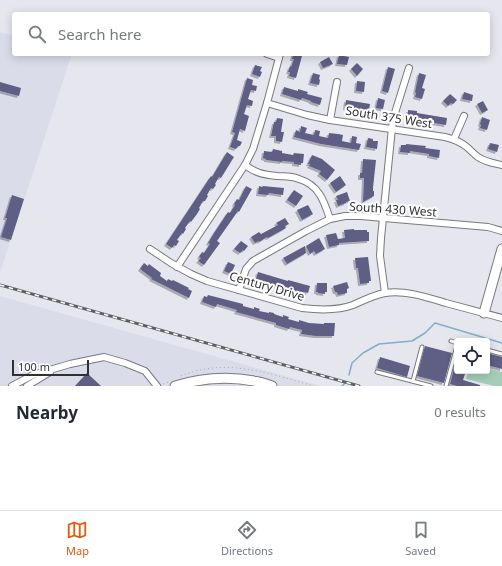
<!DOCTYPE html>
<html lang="en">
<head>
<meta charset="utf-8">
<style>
  :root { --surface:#fff; --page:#f2f2f3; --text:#1f2937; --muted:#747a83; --line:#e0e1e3; --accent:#ea580c }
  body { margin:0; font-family:"Noto Sans",sans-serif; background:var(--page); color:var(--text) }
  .controls { position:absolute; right:12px; bottom:12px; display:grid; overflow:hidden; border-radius:4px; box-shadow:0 2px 10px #0003 }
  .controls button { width:36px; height:36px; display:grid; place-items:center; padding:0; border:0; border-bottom:1px solid var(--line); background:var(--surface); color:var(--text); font:20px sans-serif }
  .scale { position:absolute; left:12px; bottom:10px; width:77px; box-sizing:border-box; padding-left:4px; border:2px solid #303033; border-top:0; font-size:11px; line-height:14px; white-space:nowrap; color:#303033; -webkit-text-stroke:3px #fff; paint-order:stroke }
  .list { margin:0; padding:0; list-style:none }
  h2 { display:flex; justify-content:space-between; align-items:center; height:52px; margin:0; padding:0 16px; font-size:17px }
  h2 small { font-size:13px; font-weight:400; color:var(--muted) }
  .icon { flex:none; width:22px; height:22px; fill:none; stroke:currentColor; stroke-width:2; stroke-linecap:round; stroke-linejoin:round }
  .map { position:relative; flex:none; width:502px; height:386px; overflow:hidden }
  .search { position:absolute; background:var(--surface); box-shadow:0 2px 10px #0003; left:12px; right:12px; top:12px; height:44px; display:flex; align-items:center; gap:10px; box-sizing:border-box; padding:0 14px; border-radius:4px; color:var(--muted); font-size:15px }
  .sheet { height:124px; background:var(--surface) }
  nav { display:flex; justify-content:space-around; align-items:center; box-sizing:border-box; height:56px; border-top:1px solid var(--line); background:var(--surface); font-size:11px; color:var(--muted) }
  nav a { display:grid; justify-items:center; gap:2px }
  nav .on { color:var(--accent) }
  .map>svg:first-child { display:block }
</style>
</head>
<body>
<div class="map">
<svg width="502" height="386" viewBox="0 0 502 386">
  <defs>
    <filter id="shadow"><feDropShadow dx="-2" dy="2" stdDeviation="0" flood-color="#0004"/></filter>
  </defs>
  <rect width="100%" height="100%" fill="#e6e7ee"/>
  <g fill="#dbdcea">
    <polygon points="0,32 14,36 14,54 72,54 0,273"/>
    <polygon points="0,296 321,386 0,386"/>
  </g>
  <polygon fill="#a5ceb9" points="487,368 502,372 502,386 494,386 466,379 468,371 487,371"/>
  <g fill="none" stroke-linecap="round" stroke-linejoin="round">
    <g stroke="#80afc9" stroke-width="1.5">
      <polyline points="349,375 352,363 363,353 379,344 412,341 425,333 435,323 502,343"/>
      <polyline points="342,386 345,383"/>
    </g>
  </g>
  <g fill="#5f5f86" filter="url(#shadow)">
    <polygon points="293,54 302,56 296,78 289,76 290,72 288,72 290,66 291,67 294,59 292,59"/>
    <polygon points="339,55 349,57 347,65 337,64"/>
    <polygon points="329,57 333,64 323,68 320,62"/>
    <polygon points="357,63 363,69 357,76 351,69"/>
    <polygon points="255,65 262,67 260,71 262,72 260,77 252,74"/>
    <polygon points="388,67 395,69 388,93 382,91"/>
    <polygon points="313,73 320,75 319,79 320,80 319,85 310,83"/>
    <polygon points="419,73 426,75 422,88 425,89 422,99 415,97 416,93 415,92"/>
    <polygon points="247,78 253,80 252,85 257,86 256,91 251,90 248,99 253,101 252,106 247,105 244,114 249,116 245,131 240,129 237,140 242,142 240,146 238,146 236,149 230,147 235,133 232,132"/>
    <polygon points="357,81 365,82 364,92 356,91"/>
    <polygon points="0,82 21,88 19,96 0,91"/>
    <polygon points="284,87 298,91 298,89 308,92 307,94 322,98 320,105 311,102 311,101 302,98 301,100 282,94"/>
    <polygon points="464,92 473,95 472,101 462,99"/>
    <polygon points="450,94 457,100 453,104 451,103 448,106 443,101"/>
    <polygon points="378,98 385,100 383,109 376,108"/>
    <polygon points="346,100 370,104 369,111 365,111 365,112 350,110 350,108 345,108"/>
    <polygon points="483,101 488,110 482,113 477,104"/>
    <polygon points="408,110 417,111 417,113 447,118 446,125 411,119 411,117 408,117"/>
    <polygon points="482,117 490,120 487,130 480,128 481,125 480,124"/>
    <polygon points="277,118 283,119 281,132 284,132 282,142 276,141 276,136 271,136 274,122 276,122"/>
    <polygon points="301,126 307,128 305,133 314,135 315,130 320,131 319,136 328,138 329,133 338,134 343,135 342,141 351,143 352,136 357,137 356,143 361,144 359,150 321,144 294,137 296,130 300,132"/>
    <polygon points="368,138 373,139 373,141 378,141 377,149 366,147"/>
    <polygon points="490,143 499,145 497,152 488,149"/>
    <polygon points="406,144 426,146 425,148 440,150 439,158 429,156 429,154 410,151 410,153 400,152 401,145 406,145"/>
    <polygon points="273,149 282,151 282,153 293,155 294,153 304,154 303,163 301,163 301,165 294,164 294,162 282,161 282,162 266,160 266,159 263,158 264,151 272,152"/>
    <polygon points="227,152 234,157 221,178 219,177 215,184 216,185 213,189 211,188 207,195 208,196 205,201 203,201 199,208 200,209 197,214 191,222 190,221 185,228 186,229 183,234 182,233 177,240 179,241 176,246 174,245 172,248 166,244 203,188 211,176 212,177"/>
    <polygon points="312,155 322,159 335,170 327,180 319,174 321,171 309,166 310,164 308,164"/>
    <polygon points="363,159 376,160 373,188 373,191 374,191 374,196 363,202 364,178 360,178 360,173 362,173"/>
    <polygon points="340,176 346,185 336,192 330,183"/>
    <polygon points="246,186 252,189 239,212 238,211 217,241 220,243 204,265 198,261 201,258 199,257 202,252 204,253 210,244 208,243 214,233 228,212 230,213 235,205 234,204 237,199 239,200"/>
    <polygon points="259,186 262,187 263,186 284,188 283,195 269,193 268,195 258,194"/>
    <polygon points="294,190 303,196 296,206 287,200"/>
    <polygon points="347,192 350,201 346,202 346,203 338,206 336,200 338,200 336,196"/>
    <polygon points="12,195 24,199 11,240 1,237 7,218 5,218"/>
    <polygon points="308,205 313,214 302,220 297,210"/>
    <polygon points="285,218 289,224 285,226 286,228 268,238 267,237 259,242 259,241 255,243 251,237 259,232 261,234 278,225 276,223"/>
    <polygon points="354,229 354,230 367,230 367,232 369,232 369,241 339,243 339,245 329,247 326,235 336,233 338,239 345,238 344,230"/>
    <polygon points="319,238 325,249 316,254 314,251 310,254 306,246"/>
    <polygon points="241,241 248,246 244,251 243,250 240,253 234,249"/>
    <polygon points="305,246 306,253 287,264 283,258"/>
    <polygon points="368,257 371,281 369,281 369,283 360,284 358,268 356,268 355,258"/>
    <polygon points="228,262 235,265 231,274 224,271"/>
    <polygon points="144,263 148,266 149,264 161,273 160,276 167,281 168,279 172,281 173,280 189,288 188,289 192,291 189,298 151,279 152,278 140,269"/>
    <polygon points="258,272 288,281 288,280 310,286 308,293 304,292 304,293 290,290 290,288 282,286 281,288 266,282 266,283 260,281 261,280 256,279"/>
    <polygon points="347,282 349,288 347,289 347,293 338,295 337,292 335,292 333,286"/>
    <polygon points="317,283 327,283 327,292 325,292 325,294 318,293 318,292 316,292"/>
    <polygon points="208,295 243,304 243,306 254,309 254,307 260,309 259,311 269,313 269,312 274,313 274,314 283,317 283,315 289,317 288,319 299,322 299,320 309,323 324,324 324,323 335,323 334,336 316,336 301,334 302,330 290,327 289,329 276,325 276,323 236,312 237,310 217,304 216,307 202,302 204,296 207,297"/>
    <polygon points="425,346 452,353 444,383 417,376"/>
    <polygon points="487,353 502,357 502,369 487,365"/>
    <polygon points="380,357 410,366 407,377 377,368"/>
    <polygon points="457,357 457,371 466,371 463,380 480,385 480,386 457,386 450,384"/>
    <polygon points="87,373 101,386 75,386"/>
  </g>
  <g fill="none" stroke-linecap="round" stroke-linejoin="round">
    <g stroke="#797980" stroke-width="5">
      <g id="lane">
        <polyline points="451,341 457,343"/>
        <polyline points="487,350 502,354"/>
        <polyline points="377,372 431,386"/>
        <polyline points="413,381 422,347"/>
        <polyline points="446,386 457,346"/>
      </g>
    </g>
    <g stroke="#797980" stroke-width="8">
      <g id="street">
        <polyline points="267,54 279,58"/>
        <path d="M267,103L307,115L330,120L445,137C454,139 461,142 468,148C471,151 474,154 478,157C485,162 493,163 502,165"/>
        <polyline points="330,120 337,82"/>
        <polyline points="454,139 464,116"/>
        <path d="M245,165C248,167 252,170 255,171C262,175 270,175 277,176C284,176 292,176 299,179C319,185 324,201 330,219"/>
        <path d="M150,249L171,263L191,274L207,281L302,308C319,310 337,311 353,305C364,300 374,295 385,293C406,290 426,297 446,303C464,308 483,313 502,318"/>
        <polyline points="177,267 245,165 253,149 267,103 280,54"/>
        <polyline points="239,290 246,269 253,261 306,231 330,219 345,216 361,216 488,227 502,231"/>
        <polyline points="385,293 380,256 381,238 392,128 394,116 409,68"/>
        <polyline points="12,386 33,375 70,364 104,357 125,363 145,371 157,386"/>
        <polyline points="27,386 50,372"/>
      </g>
    </g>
    <g stroke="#797980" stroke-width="11">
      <g id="secondary">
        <polyline points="484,313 502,249"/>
        <path d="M175,386C201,378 228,376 254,381C260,382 266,384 272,386"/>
      </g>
    </g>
    <g stroke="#a8a9af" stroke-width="1" stroke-dasharray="1 3" stroke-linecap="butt">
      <path d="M181,376C226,357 270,374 314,386"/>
      <polyline points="163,384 169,382"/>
    </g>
    <use href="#lane" stroke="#fff" stroke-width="3"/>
    <use href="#street" stroke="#fff" stroke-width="6"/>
    <use href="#secondary" stroke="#fff" stroke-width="9"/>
    <g stroke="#5e5f63" stroke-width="3">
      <polyline id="rail" points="0,285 359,386"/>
    </g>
    <use href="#rail" stroke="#fff" stroke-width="1.5" stroke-dasharray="4.5" stroke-linecap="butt"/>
  </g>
  <g text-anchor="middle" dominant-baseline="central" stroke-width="4" stroke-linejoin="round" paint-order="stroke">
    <g font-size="12" fill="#303033" stroke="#fff">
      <text transform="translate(389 117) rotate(9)">South 375 West</text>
      <text transform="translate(393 209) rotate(4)">South 430 West</text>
      <text transform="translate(267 286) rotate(16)">Century Drive</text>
    </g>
  </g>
</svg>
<div class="controls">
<button><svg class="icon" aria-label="locate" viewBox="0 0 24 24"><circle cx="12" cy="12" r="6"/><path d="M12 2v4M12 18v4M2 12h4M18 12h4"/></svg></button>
</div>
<div class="scale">100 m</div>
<div class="search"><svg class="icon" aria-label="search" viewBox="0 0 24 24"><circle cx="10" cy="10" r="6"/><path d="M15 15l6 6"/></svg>Search here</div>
</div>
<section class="sheet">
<h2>Nearby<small>0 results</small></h2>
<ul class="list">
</ul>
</section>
<nav>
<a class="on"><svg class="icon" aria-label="map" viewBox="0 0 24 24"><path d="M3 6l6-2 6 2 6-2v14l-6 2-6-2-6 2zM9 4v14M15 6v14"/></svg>Map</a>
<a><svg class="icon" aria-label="directions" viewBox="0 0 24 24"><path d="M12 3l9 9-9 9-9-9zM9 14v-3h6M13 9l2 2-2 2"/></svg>Directions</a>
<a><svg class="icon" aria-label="saved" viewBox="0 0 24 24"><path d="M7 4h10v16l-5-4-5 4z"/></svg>Saved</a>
</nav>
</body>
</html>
